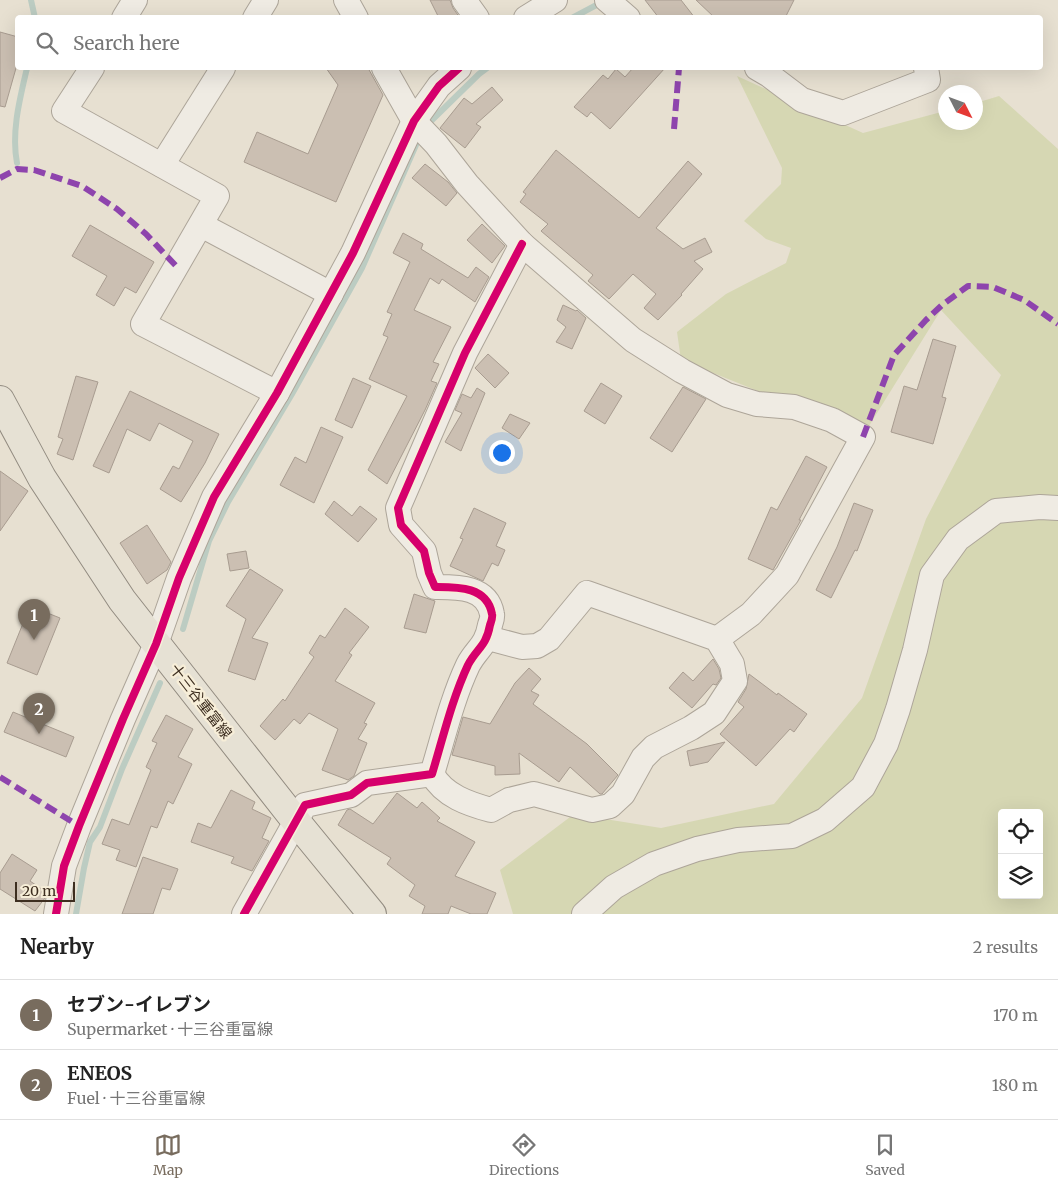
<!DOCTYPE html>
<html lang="en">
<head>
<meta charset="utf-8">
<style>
  :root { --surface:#fff; --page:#f6f6f6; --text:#222; --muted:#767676; --line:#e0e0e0; --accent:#786c5e }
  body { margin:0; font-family:Merriweather,"Noto Sans JP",serif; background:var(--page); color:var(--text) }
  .controls { position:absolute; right:15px; bottom:15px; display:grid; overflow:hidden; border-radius:5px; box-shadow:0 5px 20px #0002 }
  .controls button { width:45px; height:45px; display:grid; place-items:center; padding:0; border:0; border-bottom:1px solid var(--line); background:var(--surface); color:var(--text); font:25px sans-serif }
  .compass { position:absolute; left:938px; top:85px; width:45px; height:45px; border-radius:50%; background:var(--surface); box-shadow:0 5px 20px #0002; rotate:132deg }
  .scale { position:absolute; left:15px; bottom:12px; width:60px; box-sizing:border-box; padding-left:5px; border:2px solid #3d2e20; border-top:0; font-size:14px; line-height:18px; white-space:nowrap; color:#3d2e20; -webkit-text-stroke:4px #f7eed8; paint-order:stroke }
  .you { position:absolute; left:501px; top:452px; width:18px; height:18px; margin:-12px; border:4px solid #fff; border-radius:50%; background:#1a73e8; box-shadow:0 0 0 8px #1a73e833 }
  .badge { display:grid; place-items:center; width:32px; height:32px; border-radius:50%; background:var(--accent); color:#fff; font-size:16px; font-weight:700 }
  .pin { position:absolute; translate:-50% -41px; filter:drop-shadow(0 1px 2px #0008) }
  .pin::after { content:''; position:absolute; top:26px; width:18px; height:15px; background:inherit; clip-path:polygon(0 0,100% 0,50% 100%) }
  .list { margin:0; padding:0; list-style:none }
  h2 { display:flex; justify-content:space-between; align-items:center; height:65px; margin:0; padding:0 20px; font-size:21px }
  h2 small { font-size:16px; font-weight:400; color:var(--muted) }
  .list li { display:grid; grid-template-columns:32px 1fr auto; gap:15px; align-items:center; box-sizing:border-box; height:70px; padding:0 20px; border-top:1px solid var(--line) }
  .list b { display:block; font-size:19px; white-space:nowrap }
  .list p { margin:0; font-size:16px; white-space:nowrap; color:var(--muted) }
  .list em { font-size:16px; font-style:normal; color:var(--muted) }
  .icon { flex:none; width:28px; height:28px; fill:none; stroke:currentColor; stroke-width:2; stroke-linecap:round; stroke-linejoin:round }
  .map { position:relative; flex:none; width:1058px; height:914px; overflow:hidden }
  .search { position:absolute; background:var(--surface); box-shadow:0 5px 20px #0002; left:15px; right:15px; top:15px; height:55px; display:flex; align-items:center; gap:12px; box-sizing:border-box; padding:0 18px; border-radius:5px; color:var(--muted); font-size:19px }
  .sheet { height:205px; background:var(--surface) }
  nav { display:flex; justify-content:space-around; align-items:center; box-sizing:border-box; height:70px; border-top:1px solid var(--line); background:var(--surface); font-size:14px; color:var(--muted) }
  nav a { display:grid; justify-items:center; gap:2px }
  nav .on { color:var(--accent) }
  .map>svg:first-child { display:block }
</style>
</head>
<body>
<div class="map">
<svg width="1058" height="914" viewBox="0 0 1058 914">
  <rect width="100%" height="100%" fill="#e7e0d1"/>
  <path fill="#d6d7b3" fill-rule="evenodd" d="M737,76L863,133L945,111L946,122H976V103L999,96L1058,149V914H513L500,870L574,814L661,828L774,804L862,698L926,519L1001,375L941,310L864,434L681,360L677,332L726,294L786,263L791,248L766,239L744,221L781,184L782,168ZM1002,813H1039V895H1002Z"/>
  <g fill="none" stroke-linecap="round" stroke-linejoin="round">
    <g stroke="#bcccc2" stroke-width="6">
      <polyline points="31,0 35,18"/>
      <polyline points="572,18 602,2"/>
      <polyline points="427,128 431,121 479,74 487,68"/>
      <path d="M17,163C11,132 20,98 27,68"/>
      <polyline points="183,629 209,541 228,502 292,394 362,268 416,145 421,137"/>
      <polyline points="76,914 84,868 90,842 100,827 122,769 160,683"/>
    </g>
  </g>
  <g fill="#cbbfb2" stroke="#a89c90">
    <polygon points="430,0 450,0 453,8 460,18 439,18"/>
    <polygon points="645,0 681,0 695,18 659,18"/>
    <polygon points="696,0 794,0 785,18 715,18"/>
    <polygon points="0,32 18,37 18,61 5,107 0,106"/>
    <polygon points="326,68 368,68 383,95 336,202 244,162 257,132 308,154 338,85"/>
    <polygon points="633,68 665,68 610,129 591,112 587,117 574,107 603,75 608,79 616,69 625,77"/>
    <polygon points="492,87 503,100 476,124 481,127 465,148 440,128 464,98 472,104"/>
    <polygon points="556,150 639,218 688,161 702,174 656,228 683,249 705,238 712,252 694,261 703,269 681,294 682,295 658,320 644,308 656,294 633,274 609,299 588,281 593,275 541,231 548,224 520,202 526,194 523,192"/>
    <polygon points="425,164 448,182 457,193 446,206 412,178"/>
    <polygon points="482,224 505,246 492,263 467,240"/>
    <polygon points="90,225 154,262 136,293 125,287 114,306 96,295 107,276 72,256"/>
    <polygon points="403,233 423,244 421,249 468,278 476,267 489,277 475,302 442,279 439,284 430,278 414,310 451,327 433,362 439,364 431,381 437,383 425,410 387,484 368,470 407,396 369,379 388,337 383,335 392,314 387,312 410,262 393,253"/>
    <polygon points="563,305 576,311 577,310 586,318 572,349 556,342 566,327 557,320"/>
    <polygon points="933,339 956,346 942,397 946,398 933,444 891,432 904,386 917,390"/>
    <polygon points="488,354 509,373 495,388 475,368"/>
    <polygon points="76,376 98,382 73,460 57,454 63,439 58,437"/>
    <polygon points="353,378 371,386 352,428 335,420"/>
    <polygon points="601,383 622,396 605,424 584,411"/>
    <polygon points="683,387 706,399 672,452 650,438"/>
    <polygon points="477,388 485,393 461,451 445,442 462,413 455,410 462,394 471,398"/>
    <polygon points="130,391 219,434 205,463 181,502 160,489 173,466 179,469 193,441 159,423 150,441 127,429 109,473 93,466"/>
    <polygon points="510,414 530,423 519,439 502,428"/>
    <polygon points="321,427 343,437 314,503 280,485 295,457 306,463"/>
    <polygon points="806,456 827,467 799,520 801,520 773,570 748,559 771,507 777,510"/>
    <polygon points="0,471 28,491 0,531"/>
    <polygon points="334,501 352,516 360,506 377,519 358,542 325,514"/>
    <polygon points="854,503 873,510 857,551 855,550 831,598 816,590 837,547"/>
    <polygon points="474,508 506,523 496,546 505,550 498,566 492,563 483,581 450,566 463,539 460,538"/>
    <polygon points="147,525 171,562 167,570 147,584 120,543"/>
    <polygon points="246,551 249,568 230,571 227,554"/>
    <polygon points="250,569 283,590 252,638 268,643 255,680 228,671 246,619 226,606"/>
    <polygon points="414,594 435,601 426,633 404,628"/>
    <polygon points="30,606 60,618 37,675 7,663"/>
    <polygon points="345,608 369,627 349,653 352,655 335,681 375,703 364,723 367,724 358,739 367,743 354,776 348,780 322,770 338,729 309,713 300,724 294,719 275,740 260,726 283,699 285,701 314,657 309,653 320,635 325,638"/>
    <polygon points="713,659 719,669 721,678 716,685 713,684 692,708 669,688 683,672 693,681"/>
    <polygon points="529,668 541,679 531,691 539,695 533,704 587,744 618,775 602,794 600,794 570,767 559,782 519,753 520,774 495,775 495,766 452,755 463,717 490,724 515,683"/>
    <polygon points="749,674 777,695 778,693 807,714 794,732 790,729 756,766 720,734 744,707 738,702 746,689"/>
    <polygon points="13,712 74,737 66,757 4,732"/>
    <polygon points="166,715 193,729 178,757 192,764 173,804 168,801 157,828 151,826 136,867 116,860 120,850 102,844 112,819 129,825 151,770 146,767 157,743 152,741"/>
    <polygon points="725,742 708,762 690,766 687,751"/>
    <polygon points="231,790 255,802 252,809 271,818 262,838 269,841 252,871 231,863 234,857 191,842 198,823 211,828"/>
    <polygon points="397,793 417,808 422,802 440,818 437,821 475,842 455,876 496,893 487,914 471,914 451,906 448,914 422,914 425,906 409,896 415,885 387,864 391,858 338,825 347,810 350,809 373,824"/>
    <polygon points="12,854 37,870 30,881 46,892 45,898 35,911 0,889 0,873"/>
    <polygon points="143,857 178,869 170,890 162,888 153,914 122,914"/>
  </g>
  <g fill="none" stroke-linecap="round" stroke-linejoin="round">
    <g stroke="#ada599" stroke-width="26">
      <g id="minor">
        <polyline points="346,0 356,18"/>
        <polyline points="464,0 477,18"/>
        <polyline points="607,0 628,18"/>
        <polyline points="124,18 135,0"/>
        <polyline points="255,18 266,0"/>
        <polyline points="526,18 555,0"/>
        <polyline points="92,68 64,111 217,196 143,324 277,393"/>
        <polyline points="384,68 414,121 436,144 467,184 522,244 633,340 682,371 727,395 757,404 794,407 832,420 863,437 787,575 751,614 717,639"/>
        <polyline points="757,68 769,75 802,100 843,113 928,80 926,68"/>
        <polyline points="162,165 223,68"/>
        <polyline points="201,225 331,294"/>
        <path d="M432,774C444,796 469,804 491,810L509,800L534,794L592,810L610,806L623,794L643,758L654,747L691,728L714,713L735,681L732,664L717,639L587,593L549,639L537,646L522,647L488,638"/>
        <polyline points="56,914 64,866 79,826 123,719 156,644 179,578 214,497 277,393 353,253 414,121 439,86 459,68"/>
        <path d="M244,914L305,805L351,795L367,783L432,774C443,738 452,699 468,665C477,648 486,647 490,625C491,622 493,617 492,614C487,586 457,587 435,587L429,573L424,551L401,525L398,508L465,353L522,244"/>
        <polyline points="584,914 614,887 654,864 697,849 738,840 792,836 825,820 863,787 886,744 898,709 915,650 932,575 958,539 996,511 1040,507 1058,508"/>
      </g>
    </g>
    <g stroke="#928b80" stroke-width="30">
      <polyline id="major" points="0,400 42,478 122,600 295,820 372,914"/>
    </g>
    <use href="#minor" stroke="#efebe3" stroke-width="24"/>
    <use href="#major" stroke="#e6e1d4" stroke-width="28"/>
    <g stroke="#8e44ad" stroke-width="6" stroke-dasharray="12 6" stroke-linecap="butt">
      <polyline points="674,129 679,68"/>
      <polyline points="0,178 17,169 34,170 82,186 117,209 146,234 177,267"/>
      <polyline points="863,437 894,355 926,320 942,305 968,286 993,287 1024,300 1058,324"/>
      <polyline points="0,777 79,826"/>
    </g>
    <g stroke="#f7eed8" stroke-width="11">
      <g id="cycleway">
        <polyline points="56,914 64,866 79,826 123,719 156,644 179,578 214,497 277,393 353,253 414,121 439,86 459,68"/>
        <path d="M244,914L305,805L351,795L367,783L432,774C443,738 452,699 468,665C477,648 486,647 490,625C491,622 493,617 492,614C487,586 457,587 435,587L429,573L424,551L401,525L398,508L465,353L522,244"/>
      </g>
    </g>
    <use href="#cycleway" stroke="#d6006c" stroke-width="8"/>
  </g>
  <g text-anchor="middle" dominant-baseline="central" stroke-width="4.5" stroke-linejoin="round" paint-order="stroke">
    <g font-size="15" fill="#3d2e20" stroke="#f7eed8">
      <text transform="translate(201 701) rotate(52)">十三谷重富線</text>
    </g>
  </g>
</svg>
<div class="controls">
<button><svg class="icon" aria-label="locate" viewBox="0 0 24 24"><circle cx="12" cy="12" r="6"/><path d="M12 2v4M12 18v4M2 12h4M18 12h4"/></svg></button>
<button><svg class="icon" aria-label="layers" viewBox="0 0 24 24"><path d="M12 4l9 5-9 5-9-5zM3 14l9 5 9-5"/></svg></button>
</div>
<svg class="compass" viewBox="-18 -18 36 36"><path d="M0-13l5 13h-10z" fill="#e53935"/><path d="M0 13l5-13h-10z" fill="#767676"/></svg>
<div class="scale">20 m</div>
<div class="you"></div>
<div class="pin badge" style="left:34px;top:640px">1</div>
<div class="pin badge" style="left:39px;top:734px">2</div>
<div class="search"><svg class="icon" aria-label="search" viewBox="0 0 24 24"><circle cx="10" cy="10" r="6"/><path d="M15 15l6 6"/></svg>Search here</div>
</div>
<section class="sheet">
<h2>Nearby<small>2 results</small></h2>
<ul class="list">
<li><span class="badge">1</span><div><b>セブン-イレブン</b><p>Supermarket · 十三谷重富線</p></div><em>170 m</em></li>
<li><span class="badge">2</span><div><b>ENEOS</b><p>Fuel · 十三谷重富線</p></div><em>180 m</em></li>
</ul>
</section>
<nav>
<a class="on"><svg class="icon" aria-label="map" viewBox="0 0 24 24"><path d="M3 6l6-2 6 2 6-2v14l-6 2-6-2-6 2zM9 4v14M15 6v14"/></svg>Map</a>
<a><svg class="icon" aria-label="directions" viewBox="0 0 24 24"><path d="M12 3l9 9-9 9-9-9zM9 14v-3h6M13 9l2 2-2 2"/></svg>Directions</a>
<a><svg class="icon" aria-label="saved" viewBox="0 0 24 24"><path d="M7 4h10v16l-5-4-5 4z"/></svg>Saved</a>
</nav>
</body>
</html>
